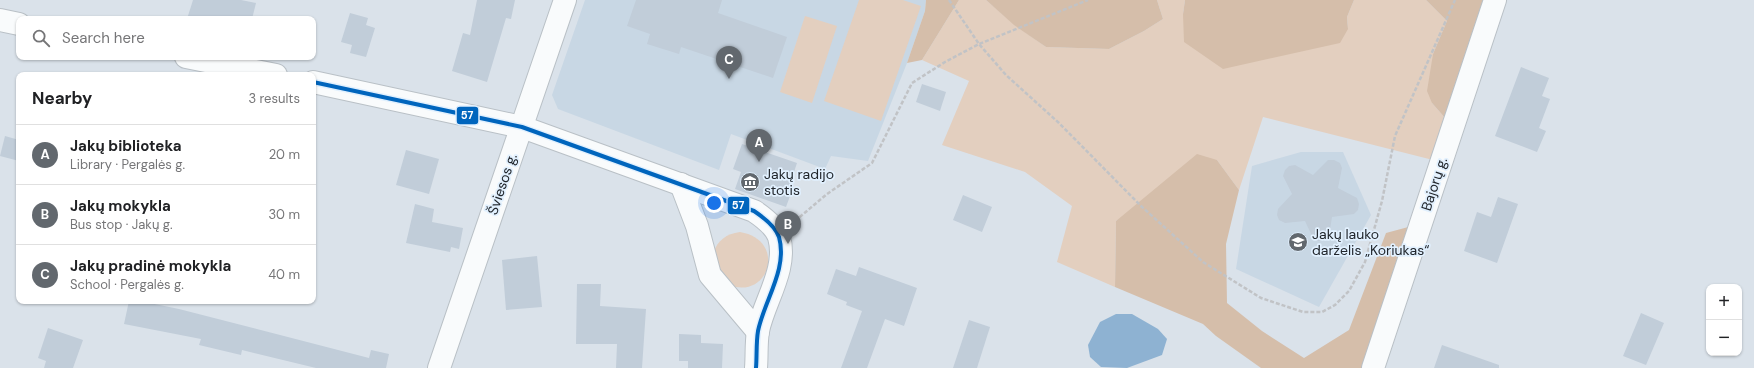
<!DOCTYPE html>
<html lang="en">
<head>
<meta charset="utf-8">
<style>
  :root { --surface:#fff; --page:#f2f2f2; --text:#202124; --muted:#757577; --line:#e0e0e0; --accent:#62686e }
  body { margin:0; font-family:"DM Sans",sans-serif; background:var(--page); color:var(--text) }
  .controls { position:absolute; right:12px; bottom:12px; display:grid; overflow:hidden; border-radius:8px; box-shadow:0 1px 3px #0004 }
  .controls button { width:36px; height:36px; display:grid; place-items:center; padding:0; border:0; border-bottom:1px solid var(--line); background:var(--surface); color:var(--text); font:20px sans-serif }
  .you { position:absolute; left:714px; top:203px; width:14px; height:14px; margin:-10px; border:3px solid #fff; border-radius:50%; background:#1a73e8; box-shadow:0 0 0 6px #1a73e833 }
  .badge { display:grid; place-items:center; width:26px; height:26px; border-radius:50%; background:var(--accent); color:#fff; font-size:13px; font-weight:700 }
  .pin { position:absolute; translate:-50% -33px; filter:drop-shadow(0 1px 2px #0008) }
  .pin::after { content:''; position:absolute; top:21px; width:14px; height:12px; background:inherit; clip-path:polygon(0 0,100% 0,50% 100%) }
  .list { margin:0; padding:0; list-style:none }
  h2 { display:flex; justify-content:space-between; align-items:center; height:52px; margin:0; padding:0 16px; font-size:17px }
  h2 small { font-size:13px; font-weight:400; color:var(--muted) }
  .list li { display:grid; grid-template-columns:26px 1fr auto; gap:12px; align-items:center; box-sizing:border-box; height:60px; padding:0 16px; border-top:1px solid var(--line) }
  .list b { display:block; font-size:15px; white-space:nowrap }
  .list p { margin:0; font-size:13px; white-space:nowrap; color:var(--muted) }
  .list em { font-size:13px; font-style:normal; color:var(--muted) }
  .icon { flex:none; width:22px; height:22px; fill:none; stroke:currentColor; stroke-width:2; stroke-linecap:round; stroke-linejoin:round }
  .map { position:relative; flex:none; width:1754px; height:368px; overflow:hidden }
  .search { position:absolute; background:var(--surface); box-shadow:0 1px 3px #0004; left:16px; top:16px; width:300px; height:44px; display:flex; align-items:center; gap:10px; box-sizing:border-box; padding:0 14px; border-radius:8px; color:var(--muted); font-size:15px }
  .panel { position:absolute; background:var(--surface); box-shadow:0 1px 3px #0004; left:16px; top:72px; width:300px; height:232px; border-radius:8px }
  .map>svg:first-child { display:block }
</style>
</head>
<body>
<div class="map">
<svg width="1754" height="368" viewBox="0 0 1754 368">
  <rect width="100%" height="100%" fill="#dae2ea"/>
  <g fill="#c8d7e4">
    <polygon points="585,0 926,0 925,11 907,63 868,161 831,156 825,169 731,134 719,170 558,109 552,95"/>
    <polygon points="1301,152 1343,152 1371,215 1319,307 1236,269 1252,166"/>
  </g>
  <g fill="#e3cfbf">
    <polygon points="859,0 903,0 921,6 881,121 824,101"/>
    <polygon points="959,0 986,0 1015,25 1046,47 1109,49 1144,31 1163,19 1157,0 1185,0 1183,14 1348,29 1347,17 1354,0 1426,0 1447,21 1433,54 1432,103 1446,119 1433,160 1263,117 1239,190 1217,160 1116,221 1115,287 1057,262 1072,206 1025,172 942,145 969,81 922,60"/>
    <polygon points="805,16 837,26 812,103 780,92"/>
    <path d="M740,232C788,240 769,303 726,284L713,253C718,240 726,234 740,232Z"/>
  </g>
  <g fill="#d5beaa">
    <polygon points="926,0 959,0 922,60 907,63 925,11"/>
    <polygon points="986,0 1157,0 1163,19 1144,31 1109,49 1046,47 1014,25"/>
    <polygon points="1185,0 1354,0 1347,17 1348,29 1340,43 1223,69 1184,42 1183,14"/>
    <polygon points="1426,0 1484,0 1446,119 1432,103 1427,91 1433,54 1447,21"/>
    <polygon points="1197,154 1217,160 1239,190 1226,244 1227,303 1262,331 1304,358 1349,330 1386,233 1412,226 1363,368 1261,368 1216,336 1203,324 1115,287 1116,221"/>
  </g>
  <polygon fill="#8eb2d2" points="1116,314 1132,314 1158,329 1167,339 1162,355 1127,368 1101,367 1090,357 1088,345 1100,322"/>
  <g fill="#c1cdd9">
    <polygon points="193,0 241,0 256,3 252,19 187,19"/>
    <polygon points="477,0 515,0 511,19 506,18 487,82 452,71 463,33 470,35"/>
    <polygon points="636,0 722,0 718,13 787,37 773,78 681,47 679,54 647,44 650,34 627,26"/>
    <polygon points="350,13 368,18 366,25 375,28 366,57 350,53 352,45 341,42"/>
    <polygon points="1521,67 1549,78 1542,96 1550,99 1539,128 1546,131 1537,152 1495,136"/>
    <polygon points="922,84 946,92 940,111 916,102"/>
    <polygon points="5,136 19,140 19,161 0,156"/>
    <polygon points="742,144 797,163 790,184 794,185 786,207 735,189 741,172 733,169"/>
    <polygon points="406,150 439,159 429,194 396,185"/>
    <polygon points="1328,160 1334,160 1340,163 1342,168 1338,188 1357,198 1359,204 1358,210 1354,214 1332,217 1329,236 1324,240 1318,241 1313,238 1305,221 1285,223 1279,220 1277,215 1278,209 1292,194 1283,176 1285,170 1289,166 1295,165 1313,175"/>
    <polygon points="963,195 992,207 982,232 953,220"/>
    <polygon points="1498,197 1518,204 1497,263 1464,251 1477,212 1491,217"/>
    <polygon points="415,204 434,209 432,222 463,228 459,249 451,247 450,252 406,243"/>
    <polygon points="537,256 542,307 506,310 502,260"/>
    <polygon points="859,267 917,288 904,326 885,319 867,368 841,368 862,311 846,305 847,302 827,294 836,269 856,276"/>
    <polygon points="577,284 601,284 600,306 646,309 642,368 616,368 617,344 576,344"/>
    <polygon points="129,301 140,301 179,309 369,358 371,350 389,354 386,368 316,368 242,350 241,355 199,345 201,339 124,324"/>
    <polygon points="1641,313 1664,323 1646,365 1623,356"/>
    <polygon points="969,320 990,327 977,368 953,368"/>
    <polygon points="48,328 83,340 73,368 44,368 46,361 38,358"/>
    <polygon points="679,334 701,335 701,343 723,344 722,368 688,368 688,361 679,361"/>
    <polygon points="1442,345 1499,365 1499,368 1434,368"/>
  </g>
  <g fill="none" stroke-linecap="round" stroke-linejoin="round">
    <g stroke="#b9c0c6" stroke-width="24">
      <g id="street">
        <polyline points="0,20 19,24"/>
        <polyline points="186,57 276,75"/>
        <path d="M313,82L522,127L754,211C763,217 775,226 779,237C788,269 764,301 758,331C756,343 757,356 756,368"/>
        <polyline points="681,184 697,226 710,275 758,332"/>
        <polyline points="439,368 565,0"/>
        <polyline points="1373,368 1495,0"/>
      </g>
    </g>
    <g stroke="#c1c3c6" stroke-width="2.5" stroke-dasharray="4 2" stroke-linecap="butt">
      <polyline points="949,0 979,44 1006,75 1059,123 1141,206 1203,262 1261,298 1303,312 1322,312 1335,305 1349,291 1365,262 1382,201 1395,136 1455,0"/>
      <polyline points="795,221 827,194 872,163 912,83 945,62 979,44 1088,0"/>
    </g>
    <use href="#street" stroke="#f9fbfc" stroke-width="22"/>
    <g stroke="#e1f0fe" stroke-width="7">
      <path id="bus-1" d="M313,82L522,127L754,211C763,217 775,226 779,237C788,269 764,301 758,331C756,343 757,356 756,368"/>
    </g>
    <use href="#bus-1" stroke="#0065bd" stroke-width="4"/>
  </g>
  <defs>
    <g id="museum-disc" transform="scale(1)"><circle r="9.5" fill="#62686e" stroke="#e1f0fe"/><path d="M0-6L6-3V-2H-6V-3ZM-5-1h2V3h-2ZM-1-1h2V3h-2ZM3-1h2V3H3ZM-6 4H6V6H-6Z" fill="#fff"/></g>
    <g id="school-disc" transform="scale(1)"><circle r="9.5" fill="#62686e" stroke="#e1f0fe"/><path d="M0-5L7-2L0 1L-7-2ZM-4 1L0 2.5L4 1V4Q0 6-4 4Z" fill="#fff"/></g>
  </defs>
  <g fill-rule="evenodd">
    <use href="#museum-disc" x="750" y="182"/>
    <use href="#school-disc" x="1298" y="242"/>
  </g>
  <g text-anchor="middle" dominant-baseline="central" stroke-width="3.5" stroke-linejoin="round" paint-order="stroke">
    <g font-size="14" fill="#21262c" stroke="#e1f0fe" text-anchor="start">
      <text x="764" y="174">Jakų radijo<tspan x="764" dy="16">stotis</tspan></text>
      <text x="1312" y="234">Jakų lauko<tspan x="1312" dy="16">darželis „Koriukas“</tspan></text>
    </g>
    <g font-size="14" fill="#21262c" stroke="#e1f0fe">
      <text transform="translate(502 184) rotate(-71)">Šviesos g.</text>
      <text transform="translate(1434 184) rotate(-72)">Bajorų g.</text>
    </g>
  </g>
  <g stroke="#e1f0fe" stroke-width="1.5">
    <rect x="456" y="106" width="23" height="19" rx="4" fill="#0065bd"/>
    <rect x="727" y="196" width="23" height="19" rx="4" fill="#0065bd"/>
  </g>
  <g font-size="11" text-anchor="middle" font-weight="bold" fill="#fff">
    <text x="467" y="119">57</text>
    <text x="738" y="209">57</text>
  </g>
</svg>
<div class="controls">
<button>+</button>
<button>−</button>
</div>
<div class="you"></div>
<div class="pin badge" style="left:759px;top:162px">A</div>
<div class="pin badge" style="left:788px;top:244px">B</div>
<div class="pin badge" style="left:729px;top:79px">C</div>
<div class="search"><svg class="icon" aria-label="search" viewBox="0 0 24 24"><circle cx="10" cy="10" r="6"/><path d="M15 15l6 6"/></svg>Search here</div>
<section class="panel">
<h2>Nearby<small>3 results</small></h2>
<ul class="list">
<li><span class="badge">A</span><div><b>Jakų biblioteka</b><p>Library · Pergalės g.</p></div><em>20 m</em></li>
<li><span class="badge">B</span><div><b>Jakų mokykla</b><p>Bus stop · Jakų g.</p></div><em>30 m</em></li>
<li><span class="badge">C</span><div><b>Jakų pradinė mokykla</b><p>School · Pergalės g.</p></div><em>40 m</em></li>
</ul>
</section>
</div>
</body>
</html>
